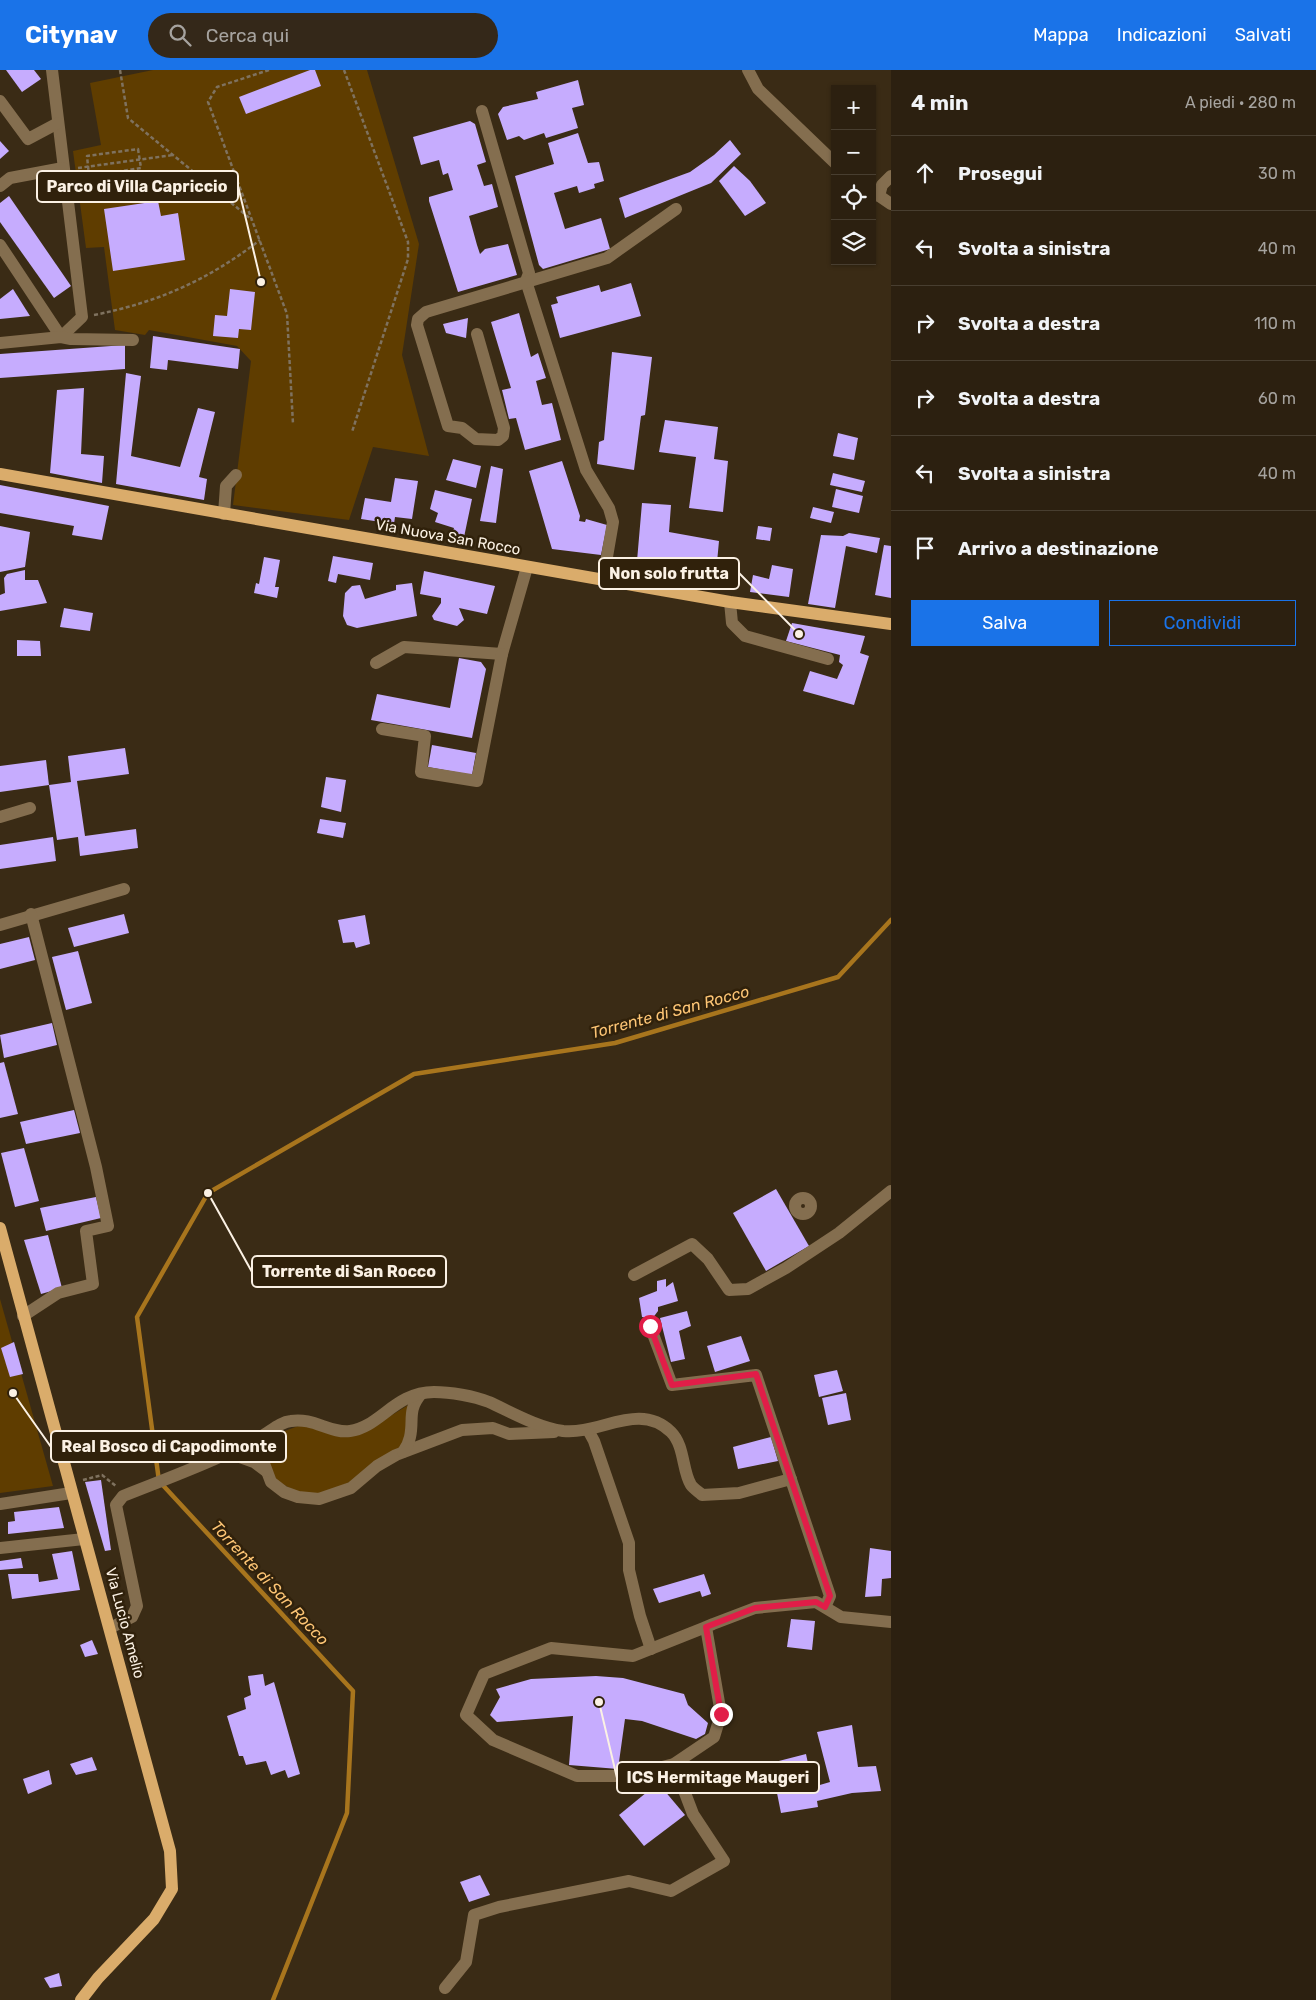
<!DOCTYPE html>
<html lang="it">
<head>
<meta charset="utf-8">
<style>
  :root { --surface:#2c2010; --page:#342819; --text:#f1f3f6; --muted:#a6a39f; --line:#483e30; --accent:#1a73e8 }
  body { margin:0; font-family:Rubik,sans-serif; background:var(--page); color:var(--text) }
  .controls { position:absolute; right:15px; top:15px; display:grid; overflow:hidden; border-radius:0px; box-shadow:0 1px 4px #0004 }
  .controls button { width:45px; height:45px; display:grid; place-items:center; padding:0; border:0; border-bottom:1px solid var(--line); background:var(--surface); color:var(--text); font:25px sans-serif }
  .stop { position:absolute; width:15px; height:15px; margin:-11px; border:4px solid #e11d48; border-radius:50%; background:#fff }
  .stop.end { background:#e11d48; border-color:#fff; box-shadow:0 1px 5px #0008 }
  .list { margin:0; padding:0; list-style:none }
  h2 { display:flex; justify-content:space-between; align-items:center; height:65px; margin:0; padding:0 20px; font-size:21px }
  h2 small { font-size:16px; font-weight:400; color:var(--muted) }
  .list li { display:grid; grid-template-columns:32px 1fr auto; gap:15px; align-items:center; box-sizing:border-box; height:75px; padding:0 20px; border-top:1px solid var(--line) }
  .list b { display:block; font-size:19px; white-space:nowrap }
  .list em { font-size:16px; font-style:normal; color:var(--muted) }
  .actions { display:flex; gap:10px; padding:15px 20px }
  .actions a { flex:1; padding:11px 0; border:1px solid var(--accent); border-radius:0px; text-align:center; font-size:18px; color:var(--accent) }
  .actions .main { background:var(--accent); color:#fff }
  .icon { flex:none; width:28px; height:28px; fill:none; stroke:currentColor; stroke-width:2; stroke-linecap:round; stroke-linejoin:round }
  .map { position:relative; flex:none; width:891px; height:1930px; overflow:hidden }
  header { display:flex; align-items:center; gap:30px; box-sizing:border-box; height:70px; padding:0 25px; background:var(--accent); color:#fff }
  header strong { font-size:24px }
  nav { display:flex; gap:28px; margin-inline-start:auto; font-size:18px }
  .search { width:350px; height:45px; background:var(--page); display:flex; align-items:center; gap:12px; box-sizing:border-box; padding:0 18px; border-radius:28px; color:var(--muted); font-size:19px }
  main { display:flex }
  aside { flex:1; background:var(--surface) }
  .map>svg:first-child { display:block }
</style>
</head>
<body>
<header>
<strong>Citynav</strong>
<div class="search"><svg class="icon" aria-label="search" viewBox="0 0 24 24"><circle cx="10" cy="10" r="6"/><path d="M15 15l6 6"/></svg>Cerca qui</div>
<nav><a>Mappa</a><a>Indicazioni</a><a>Salvati</a></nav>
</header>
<main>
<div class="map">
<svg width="891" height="1930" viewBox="0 0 891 1930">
  <rect width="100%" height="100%" fill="#3a2b15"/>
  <g fill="#5f3d00">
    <polygon points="153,0 367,0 419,174 402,285 429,386 373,377 349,450 233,435 251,291 237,276 149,260 145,265 115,260 104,177 86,178 73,81 101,75 90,13"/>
    <polygon points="0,1229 53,1416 0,1423"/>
    <polygon points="410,1334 405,1373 396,1382 352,1411 325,1423 302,1425 274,1409 269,1396 269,1380 282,1362 301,1355 374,1356"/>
  </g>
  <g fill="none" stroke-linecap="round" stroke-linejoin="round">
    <polyline stroke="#a8751d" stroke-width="4.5" points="273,1930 347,1743 353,1621 159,1411 137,1247 208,1123 414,1004 615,973 838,907 891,850"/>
  </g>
  <g fill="#c6acfe">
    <polygon points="6,0 34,0 41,9 22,22"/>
    <polygon points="310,0 315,0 321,16 246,44 239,27"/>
    <polygon points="578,10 584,35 572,38 578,58 546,68 544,63 524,70 519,66 507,70 498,44 503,37 538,29 536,22"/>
    <polygon points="470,51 475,54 486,92 477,95 484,116 492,114 498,137 469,146 477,175 480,184 485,179 508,174 517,205 458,222 429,131 429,127 453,120 448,103 443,105 439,90 421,95 413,67"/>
    <polygon points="578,63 588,93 599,92 604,111 594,114 595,118 579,123 577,116 554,123 565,159 601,148 610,179 543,199 539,195 515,106 554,94 548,73"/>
    <polygon points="730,70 741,84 711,113 625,148 619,128 690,102 714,85"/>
    <polygon points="0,71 9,81 0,89"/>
    <polygon points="734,96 750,111 766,133 745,146 719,111"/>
    <polygon points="9,126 71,216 54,228 0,152 0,133"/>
    <polygon points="158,131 161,146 178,143 185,190 113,201 104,139"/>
    <polygon points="631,213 641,246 560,268 551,235 558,233 556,227 599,215 601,222"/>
    <polygon points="13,219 30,246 0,249 0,229"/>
    <polygon points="230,219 255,222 251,260 239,259 238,268 213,266 215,245 227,246"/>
    <polygon points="519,243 531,287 538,283 546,308 536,311 542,335 552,333 561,370 525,380 516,348 509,349 502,320 511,318 491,252"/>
    <polygon points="468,248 466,268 446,263 443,254"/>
    <polygon points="153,266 240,279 238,299 168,290 167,300 150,298"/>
    <polygon points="125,275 125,299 0,308 0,284"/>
    <polygon points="612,282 652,287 645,345 641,346 634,400 597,394 599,372 604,370"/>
    <polygon points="126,303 141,306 131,386 180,397 198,338 215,342 199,407 207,409 204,430 116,414"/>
    <polygon points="84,318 81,384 104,386 102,413 50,403 57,320"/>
    <polygon points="665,350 718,357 714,389 728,391 723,442 689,438 696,387 659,382"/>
    <polygon points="838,363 858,368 854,390 833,386"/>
    <polygon points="453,389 481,396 476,418 446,410"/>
    <polygon points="562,391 580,446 579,451 585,452 586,449 607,455 601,485 552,479 529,401"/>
    <polygon points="491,396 503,399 496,453 480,451"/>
    <polygon points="833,403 865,411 862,422 830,415"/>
    <polygon points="395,408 418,411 412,449 395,447 394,454 361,449 365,428 391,432"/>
    <polygon points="0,415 109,436 102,470 72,465 74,456 0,443"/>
    <polygon points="836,419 863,426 859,443 832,437"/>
    <polygon points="435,420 472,429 463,472 450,470 454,458 435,452 438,443 430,439"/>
    <polygon points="642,433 671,435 669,462 719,471 716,503 637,491"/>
    <polygon points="813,437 834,442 831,453 810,448"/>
    <polygon points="0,456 30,462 25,497 0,502"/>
    <polygon points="758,456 772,458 770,471 756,469"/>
    <polygon points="849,463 880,468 877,483 846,476 835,538 808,534 821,465 843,466"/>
    <polygon points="884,475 891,476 891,528 875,525"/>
    <polygon points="333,486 373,493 370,510 338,504 336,513 328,511"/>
    <polygon points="264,487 280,490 275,517 279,517 277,528 254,523 256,513 259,514"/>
    <polygon points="772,495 793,499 789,527 750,522 753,505 769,509"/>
    <polygon points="25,500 25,510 38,510 47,533 0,541 0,525 5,523 4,508 7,504"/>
    <polygon points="424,501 495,516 487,544 459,538 464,550 457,556 434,550 432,546 441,533 441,528 420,524"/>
    <polygon points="412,513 417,546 357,558 347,555 343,546 345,523 352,516 360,515 365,529 396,520 396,515"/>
    <polygon points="64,538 93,543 90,561 60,557"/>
    <polygon points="792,553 865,566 860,583 869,586 854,635 803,621 810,601 837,609 843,595 839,592 840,585 786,571"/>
    <polygon points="17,570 40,571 41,586 17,586"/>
    <polygon points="459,588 481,592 486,599 472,668 371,650 377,624 450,638"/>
    <polygon points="432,675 476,683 472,705 428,697"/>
    <polygon points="125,678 129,704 77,711 85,766 136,759 138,778 80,786 78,767 57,770 49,715 71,712 68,686"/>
    <polygon points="46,690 49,715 0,722 0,696"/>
    <polygon points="326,707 346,710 341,742 321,737"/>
    <polygon points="320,749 346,753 343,768 317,763"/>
    <polygon points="53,767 56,791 0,799 0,775"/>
    <polygon points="124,844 129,863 74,877 68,858"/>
    <polygon points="365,845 370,874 356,878 354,872 343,873 338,850"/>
    <polygon points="29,867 35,890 0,899 0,874"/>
    <polygon points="78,881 92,933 66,940 52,887"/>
    <polygon points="52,953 57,975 4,988 0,965"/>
    <polygon points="4,992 18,1044 0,1048 0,993"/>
    <polygon points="74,1040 80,1063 26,1074 20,1052"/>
    <polygon points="24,1078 39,1131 15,1137 1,1083"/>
    <polygon points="776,1119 809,1176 766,1201 733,1143"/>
    <polygon points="96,1127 101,1148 46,1161 40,1138"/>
    <polygon points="48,1165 62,1218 41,1224 24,1170"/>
    <polygon points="666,1209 666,1217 673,1212 678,1231 658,1237 658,1241 652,1249 642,1247 639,1228 657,1221 657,1211"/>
    <polygon points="687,1241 691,1256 679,1261 685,1289 671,1292 660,1248"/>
    <polygon points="741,1266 750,1291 715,1302 707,1276"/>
    <polygon points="14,1272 23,1304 10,1307 1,1278"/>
    <polygon points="837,1300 843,1321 819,1327 814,1305"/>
    <polygon points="846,1323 851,1350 828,1355 822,1328"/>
    <polygon points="771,1367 778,1391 738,1399 733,1377"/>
    <polygon points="101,1410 111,1480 105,1481 85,1412"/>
    <polygon points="59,1437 64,1458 8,1464 8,1452 15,1451 14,1442"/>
    <polygon points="870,1478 891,1481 891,1508 882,1509 881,1526 865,1527"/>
    <polygon points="72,1481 80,1520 12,1529 8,1504 38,1504 39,1512 58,1509 52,1484"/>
    <polygon points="21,1488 23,1498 0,1500 0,1491"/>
    <polygon points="704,1504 711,1524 702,1527 700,1521 659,1533 653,1519"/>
    <polygon points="791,1549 815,1551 812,1580 787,1577"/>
    <polygon points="92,1570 98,1584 85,1587 80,1575"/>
    <polygon points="263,1604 265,1616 274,1612 300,1704 288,1708 285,1700 271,1705 266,1691 246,1695 243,1686 239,1686 227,1646 246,1639 244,1628 251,1625 248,1606"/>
    <polygon points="596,1606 623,1608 684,1624 688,1635 708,1653 705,1664 696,1669 642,1651 625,1649 618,1699 569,1695 573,1646 497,1652 490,1645 500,1627 496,1619 531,1609"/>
    <polygon points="852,1655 858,1697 876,1696 881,1721 852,1723 817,1731 818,1737 781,1743 771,1693 806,1684 813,1717 830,1712 817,1662"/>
    <polygon points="92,1687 97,1700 76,1705 70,1694"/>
    <polygon points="49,1700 52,1714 28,1724 23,1709"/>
    <polygon points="658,1713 685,1745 644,1776 619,1745"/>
    <polygon points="480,1805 490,1825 469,1832 460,1812"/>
    <polygon points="59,1903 62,1916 50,1918 44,1908"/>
  </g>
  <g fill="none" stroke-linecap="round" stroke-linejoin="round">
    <g stroke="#7f725f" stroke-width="2.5" stroke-dasharray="4 2.5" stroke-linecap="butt">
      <polyline points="120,0 128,48 252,150"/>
      <polyline points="269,0 217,17 208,32 287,244 293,354"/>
      <polyline points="344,0 408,172 408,189 352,362"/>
      <polygon points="138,79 141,98 89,106 87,86"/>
      <polyline points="78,98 173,85"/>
      <path d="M94,245C159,232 208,210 260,170"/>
      <polyline points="83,1410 102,1405 116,1416"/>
    </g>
    <g stroke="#846e4f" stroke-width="12">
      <polyline points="52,0 82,247 61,267"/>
      <polyline points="748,0 758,19 835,93"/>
      <polyline points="0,31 28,69 58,53"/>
      <polyline points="482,41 529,203 526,211 586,400 609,438 613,452 603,510"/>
      <polyline points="0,116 10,108 63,98"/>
      <polyline points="872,121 891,134"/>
      <polyline points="879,126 882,115 891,106"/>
      <polyline points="0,175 61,267"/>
      <polyline points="477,264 504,358 503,366 498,370 476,369 462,358 448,356 417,255 418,249 426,242 607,188 676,139"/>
      <polyline points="0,273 61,267 71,269 133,270"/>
      <polyline points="224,444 226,416 236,405"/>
      <polyline points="730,532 732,553 745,566 828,589"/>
      <polyline points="376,593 404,577 502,584 527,497"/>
      <polyline points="382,659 425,666 421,702 477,711 502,584"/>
      <polyline points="0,747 30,738"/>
      <polyline points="0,855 124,819"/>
      <circle cx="803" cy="1136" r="8"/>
      <polyline points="634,1205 692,1174 708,1189 729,1220 748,1219 786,1198 839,1163 891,1121"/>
      <polyline points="23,1246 58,1223 93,1214 86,1161 108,1156 96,1097 31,844"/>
      <polyline points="650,1256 672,1315 756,1305 830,1526 825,1537"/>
      <polyline points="588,1360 594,1371 629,1473 629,1500 640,1546 651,1579"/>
      <polyline points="266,1364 259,1380 271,1412 284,1422 298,1427 319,1429 351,1418 377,1396 396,1385 462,1360 493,1358 509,1364 554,1362"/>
      <path d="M403,1382C406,1378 409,1372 410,1367C414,1349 407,1341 421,1324"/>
      <polyline points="229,1383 254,1392 266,1401"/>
      <polyline points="0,1434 71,1423"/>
      <polyline points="0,1478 84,1469"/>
      <polyline points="706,1557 721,1644 714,1667 674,1694 627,1706 577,1706 493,1670 466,1645 484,1604 551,1578 633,1586 706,1557 713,1554 755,1538 816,1532 841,1547 891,1552"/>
      <path d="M110,1558L132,1547L137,1536L116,1435L123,1426C158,1412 194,1399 228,1383C240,1378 254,1372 265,1364C273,1359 281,1352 291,1351C313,1347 331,1364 350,1361C380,1357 395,1322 434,1322C450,1322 474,1326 489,1332C513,1343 537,1357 563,1361C600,1365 639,1331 671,1362C685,1376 682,1401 691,1415C694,1419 699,1422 702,1425L739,1423L791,1409"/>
      <polyline points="445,1918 466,1892 474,1845 499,1837 629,1811 671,1821 724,1791 693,1744 674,1694"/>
    </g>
    <g stroke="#daac6b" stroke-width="12">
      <polyline points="0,404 730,532 891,554"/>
      <polyline points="0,1158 170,1781 172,1819 154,1849 98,1908 81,1930"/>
    </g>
  </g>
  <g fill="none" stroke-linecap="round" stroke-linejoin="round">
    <polyline stroke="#e11d48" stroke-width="6" points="650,1256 672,1315 756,1304 830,1526 825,1537 816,1532 755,1538 706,1557 721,1644"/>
  </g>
  <g text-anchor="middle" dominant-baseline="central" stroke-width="5" stroke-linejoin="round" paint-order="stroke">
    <g font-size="15" fill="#fbf1e4" stroke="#30210b">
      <text transform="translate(448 467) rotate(10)">Via Nuova San Rocco</text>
      <text transform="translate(125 1553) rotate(75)">Via Lucio Amelio</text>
    </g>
    <g font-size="16" font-style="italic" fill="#fdc575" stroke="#30210b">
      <text transform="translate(670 942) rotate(-15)">Torrente di San Rocco</text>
      <text transform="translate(270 1513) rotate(47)">Torrente di San Rocco</text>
    </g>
  </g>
  <path fill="none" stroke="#fbf1e4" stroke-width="2" d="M261 212L238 116M799 564L739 503M208 1123L252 1202M13 1323L51 1377M599 1632L617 1708"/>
  <g fill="#fbf1e4" stroke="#30210b" stroke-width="2">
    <circle cx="261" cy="212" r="5"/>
    <circle cx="799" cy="564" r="5"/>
    <circle cx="208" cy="1123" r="5"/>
    <circle cx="13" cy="1323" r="5"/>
    <circle cx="599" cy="1632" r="5"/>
  </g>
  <g fill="#30210b" stroke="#fbf1e4" stroke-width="2">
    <rect x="37" y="101" width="201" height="31" rx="5"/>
    <rect x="599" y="488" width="140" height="31" rx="5"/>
    <rect x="252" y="1186" width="194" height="31" rx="5"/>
    <rect x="51" y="1361" width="235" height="31" rx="5"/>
    <rect x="617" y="1692" width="202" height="31" rx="5"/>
  </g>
  <g font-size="16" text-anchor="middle" font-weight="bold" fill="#fbf1e4">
    <text x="137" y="122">Parco di Villa Capriccio</text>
    <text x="669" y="509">Non solo frutta</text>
    <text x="349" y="1207">Torrente di San Rocco</text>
    <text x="169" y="1382">Real Bosco di Capodimonte</text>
    <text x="718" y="1713">ICS Hermitage Maugeri</text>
  </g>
</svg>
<div class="controls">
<button>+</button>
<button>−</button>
<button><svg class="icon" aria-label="locate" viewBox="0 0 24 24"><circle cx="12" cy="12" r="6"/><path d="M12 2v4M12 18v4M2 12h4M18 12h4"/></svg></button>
<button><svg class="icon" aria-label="layers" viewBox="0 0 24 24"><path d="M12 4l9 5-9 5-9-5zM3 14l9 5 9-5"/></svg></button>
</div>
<div class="stop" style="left:650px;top:1256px"></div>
<div class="stop end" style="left:721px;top:1644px"></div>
</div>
<aside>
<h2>4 min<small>A piedi · 280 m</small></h2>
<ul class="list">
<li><svg class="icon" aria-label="ahead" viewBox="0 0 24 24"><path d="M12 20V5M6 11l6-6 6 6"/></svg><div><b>Prosegui</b></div><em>30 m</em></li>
<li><svg class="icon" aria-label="left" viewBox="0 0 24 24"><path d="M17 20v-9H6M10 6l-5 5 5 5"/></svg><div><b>Svolta a sinistra</b></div><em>40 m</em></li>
<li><svg class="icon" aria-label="right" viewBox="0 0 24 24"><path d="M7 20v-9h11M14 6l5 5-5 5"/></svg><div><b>Svolta a destra</b></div><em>110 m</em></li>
<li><svg class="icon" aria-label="right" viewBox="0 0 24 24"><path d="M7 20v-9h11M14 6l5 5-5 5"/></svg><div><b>Svolta a destra</b></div><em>60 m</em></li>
<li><svg class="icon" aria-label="left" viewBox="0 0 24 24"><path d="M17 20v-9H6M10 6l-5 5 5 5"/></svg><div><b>Svolta a sinistra</b></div><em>40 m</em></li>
<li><svg class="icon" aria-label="arrive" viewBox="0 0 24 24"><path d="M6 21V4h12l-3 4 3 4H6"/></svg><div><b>Arrivo a destinazione</b></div></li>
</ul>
<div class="actions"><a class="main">Salva</a><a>Condividi</a></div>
</aside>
</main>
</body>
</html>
